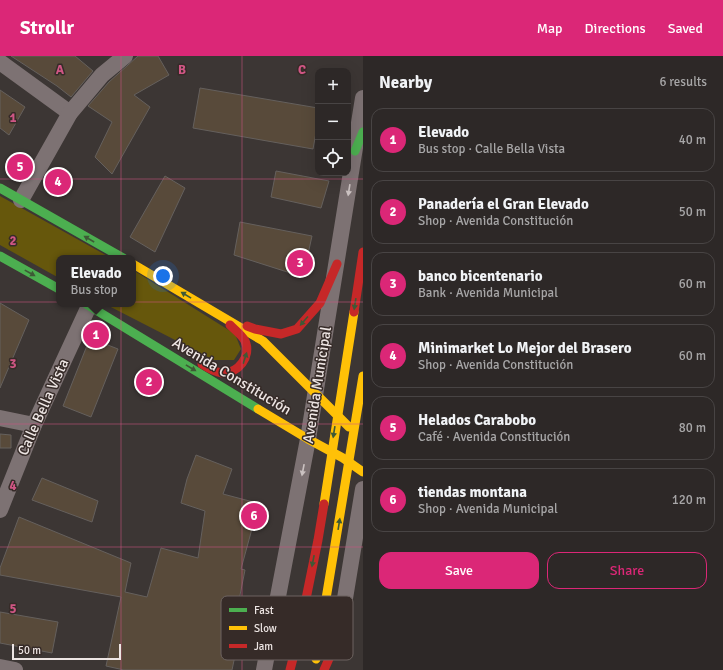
<!DOCTYPE html>
<html lang="en">
<head>
<meta charset="utf-8">
<style>
  :root { --surface:#2d2827; --page:#35302f; --text:#f1f3f6; --muted:#a7a6a7; --line:#484444; --accent:#db2777 }
  body { margin:0; font-family:Signika,sans-serif; background:var(--page); color:var(--text) }
  .controls { position:absolute; right:12px; top:12px; display:grid; overflow:hidden; border-radius:8px; box-shadow:0 4px 16px #0002 }
  .controls button { width:36px; height:36px; display:grid; place-items:center; padding:0; border:0; border-bottom:1px solid var(--line); background:var(--surface); color:var(--text); font:20px sans-serif }
  .scale { position:absolute; left:12px; bottom:10px; width:109px; box-sizing:border-box; padding-left:4px; border:2px solid #ede5e3; border-top:0; font-size:11px; line-height:14px; white-space:nowrap; color:#ede5e3; -webkit-text-stroke:3px #362b28; paint-order:stroke }
  .you { position:absolute; left:163px; top:220px; width:14px; height:14px; margin:-10px; border:3px solid #fff; border-radius:50%; background:#1a73e8; box-shadow:0 0 0 6px #1a73e833 }
  .badge { display:grid; place-items:center; width:26px; height:26px; border-radius:50%; background:var(--accent); color:#fff; font-size:13px; font-weight:700 }
  .pin { position:absolute; translate:-50% -50%; border:2px solid #fff; box-shadow:0 1px 4px #0006 }
  .popup { position:absolute; left:56px; top:199px; width:80px; height:52px; box-sizing:border-box; display:grid; place-content:center; border-radius:8px; background:var(--surface); filter:drop-shadow(0 1px 3px #0005); font-size:13px; white-space:nowrap; color:var(--muted) }
  .popup b { font-size:15px; color:var(--text) }
  .popup::after { content:''; position:absolute; left:50%; top:100%; margin-left:-8px; border:8px solid transparent; border-top-color:var(--surface) }
  .list { margin:0; padding:0; list-style:none }
  h2 { display:flex; justify-content:space-between; align-items:center; height:52px; margin:0; padding:0 16px; font-size:17px }
  h2 small { font-size:13px; font-weight:400; color:var(--muted) }
  .list li { display:grid; grid-template-columns:26px 1fr auto; gap:12px; align-items:center; box-sizing:border-box; height:64px; margin:0 8px 8px; padding:0 8px; border:1px solid var(--line); border-radius:12px }
  .list b { display:block; font-size:15px; white-space:nowrap }
  .list p { margin:0; font-size:13px; white-space:nowrap; color:var(--muted) }
  .list em { font-size:13px; font-style:normal; color:var(--muted) }
  .actions { display:flex; gap:8px; padding:12px 16px }
  .actions a { flex:1; padding:9px 0; border:1px solid var(--accent); border-radius:12px; text-align:center; font-size:14px; color:var(--accent) }
  .actions .main { background:var(--accent); color:#fff }
  .icon { flex:none; width:22px; height:22px; fill:none; stroke:currentColor; stroke-width:2; stroke-linecap:round; stroke-linejoin:round }
  .map { position:relative; flex:none; width:363px; height:614px; overflow:hidden }
  header { display:flex; align-items:center; gap:24px; box-sizing:border-box; height:56px; padding:0 20px; background:var(--accent); color:#fff }
  header strong { font-size:19px }
  nav { display:flex; gap:22px; margin-inline-start:auto; font-size:14px }
  main { display:flex }
  aside { flex:1; background:var(--surface) }
  .map>svg:first-child { display:block }
</style>
</head>
<body>
<header>
<strong>Strollr</strong>
<nav><a>Map</a><a>Directions</a><a>Saved</a></nav>
</header>
<main>
<div class="map">
<svg width="363" height="614" viewBox="0 0 363 614">
  <rect width="100%" height="100%" fill="#3c3634"/>
  <g fill="#66570c">
    <polygon points="0,140 111,202 59,202 59,222 0,189"/>
    <polygon points="133,214 235,278 241,293 234,304 214,304 105,248 133,248"/>
  </g>
  <g fill="#584a3a" stroke="#65605d">
    <polygon points="11,0 75,0 93,15 71,41 57,30"/>
    <polygon points="138,0 158,0 169,19 134,39 150,51 112,118 95,101 112,66 88,50 109,26"/>
    <polygon points="200,32 318,52 318,66 313,93 193,72"/>
    <polygon points="0,34 25,51 9,79 0,72"/>
    <polygon points="276,115 329,125 321,152 271,141"/>
    <polygon points="165,120 185,132 155,196 130,181"/>
    <polygon points="240,166 312,180 303,221 234,199"/>
    <polygon points="0,247 29,264 0,332"/>
    <polygon points="90,282 118,293 91,361 63,350"/>
    <polygon points="0,378 11,379 11,392 0,392"/>
    <polygon points="196,399 232,413 223,438 257,447 253,469 241,513 245,514 236,559 243,561 232,614 124,614 106,610 121,541 0,519 0,512 19,461 131,507 125,536 147,541 161,492 198,502 205,455 181,447 187,423"/>
    <polygon points="42,422 98,445 92,466 32,444"/>
    <polygon points="0,556 58,566 52,597 0,587"/>
  </g>
  <g fill="none" stroke-linecap="round" stroke-linejoin="round">
    <g stroke="#7d7273" stroke-width="16">
      <polyline points="0,6 70,57"/>
      <polyline points="21,144 70,57 102,19 125,0"/>
      <polyline points="0,362 34,369"/>
      <polyline points="0,454 34,369 89,250"/>
      <polyline points="337,591 363,433"/>
      <polyline points="0,611 15,614"/>
      <polyline points="264,614 308,383 363,42"/>
    </g>
    <g stroke="#4caf50" stroke-width="9">
      <polyline points="355,95 363,76"/>
      <polyline points="0,132 123,202"/>
      <polyline points="0,200 59,233"/>
      <polyline points="86,248 258,353"/>
    </g>
    <g stroke="#ffc107" stroke-width="9">
      <polyline points="133,208 263,285 349,371"/>
      <polyline points="258,353 308,383 343,402 363,416"/>
    </g>
    <g stroke="#c62828" stroke-width="9">
      <polyline points="247,270 255,273 281,278 297,273 320,247 337,208"/>
      <path d="M202,308C208,312 215,316 222,317C238,318 252,300 245,285C242,279 235,274 230,269"/>
      <polyline points="290,614 297,587"/>
      <polyline points="324,614 339,580"/>
    </g>
    <g stroke="#ffc107" stroke-width="9">
      <polyline points="324,448 354,256"/>
      <polyline points="316,603 363,320"/>
    </g>
    <g stroke="#c62828" stroke-width="9">
      <polyline points="354,256 363,196"/>
      <polyline points="297,587 318,484 324,448"/>
    </g>
  </g>
  <defs><path id="oneway-solid" d="M-6-.8H1V-3.2L6.5 0L1 3.2V.8H-6Z"/></defs>
  <g fill="#cbc2c1">
    <use href="#oneway-solid" transform="translate(349 134) rotate(99)"/>
    <use href="#oneway-solid" transform="translate(303 414) rotate(101)"/>
  </g>
  <g fill="#3e5936">
    <use href="#oneway-solid" transform="translate(89 183) rotate(-150)"/>
    <use href="#oneway-solid" transform="translate(30 217) rotate(29)"/>
    <use href="#oneway-solid" transform="translate(186 239) rotate(-149)"/>
    <use href="#oneway-solid" transform="translate(355 248) rotate(99)"/>
    <use href="#oneway-solid" transform="translate(304 265) rotate(131)"/>
    <use href="#oneway-solid" transform="translate(245 302) rotate(-72)"/>
    <use href="#oneway-solid" transform="translate(191 312) rotate(31)"/>
    <use href="#oneway-solid" transform="translate(334 376) rotate(99)"/>
    <use href="#oneway-solid" transform="translate(339 468) rotate(-81)"/>
    <use href="#oneway-solid" transform="translate(313 505) rotate(101)"/>
  </g>
  <path fill="none" stroke="#cf5684" stroke-width="1" stroke-opacity="0.55" d="M121,0V614M242,0V614M0,123H363M0,246H363M0,368H363M0,491H363"/>
  <g text-anchor="middle" dominant-baseline="central" stroke-width="3" stroke-linejoin="round" paint-order="stroke">
    <g font-size="15" fill="#ede5e3" stroke="#362b28">
      <text transform="translate(232 320) rotate(31)">Avenida Constitución</text>
      <text transform="translate(317 329) rotate(-81)">Avenida Municipal</text>
      <text transform="translate(43 351) rotate(-66)">Calle Bella Vista</text>
    </g>
  </g>
  <rect x="221" y="540" width="132" height="64" rx="6" fill="#362b28" stroke="#6d6360" stroke-width="1"/>
  <rect x="229" y="552" width="18" height="4" fill="#4caf50"/>
  <rect x="229" y="570" width="18" height="4" fill="#ffc107"/>
  <rect x="229" y="588" width="18" height="4" fill="#c62828"/>
  <g font-size="11" fill="#ede5e3">
    <text x="254" y="558">Fast</text>
    <text x="254" y="576">Slow</text>
    <text x="254" y="594">Jam</text>
  </g>
  <g font-size="13" text-anchor="middle" font-weight="bold" fill="#cf5684" stroke="#362b28" stroke-width="3" stroke-linejoin="round" paint-order="stroke">
    <text x="60" y="18">A</text>
    <text x="182" y="18">B</text>
    <text x="302" y="18">C</text>
    <text x="13" y="66">1</text>
    <text x="13" y="189">2</text>
    <text x="13" y="312">3</text>
    <text x="13" y="434">4</text>
    <text x="13" y="557">5</text>
  </g>
</svg>
<div class="controls">
<button>+</button>
<button>−</button>
<button><svg class="icon" aria-label="locate" viewBox="0 0 24 24"><circle cx="12" cy="12" r="6"/><path d="M12 2v4M12 18v4M2 12h4M18 12h4"/></svg></button>
</div>
<div class="scale">50 m</div>
<div class="you"></div>
<div class="pin badge" style="left:96px;top:279px">1</div>
<div class="popup"><b>Elevado</b>Bus stop</div>
<div class="pin badge" style="left:149px;top:326px">2</div>
<div class="pin badge" style="left:300px;top:207px">3</div>
<div class="pin badge" style="left:58px;top:126px">4</div>
<div class="pin badge" style="left:20px;top:111px">5</div>
<div class="pin badge" style="left:254px;top:460px">6</div>
</div>
<aside>
<h2>Nearby<small>6 results</small></h2>
<ul class="list">
<li><span class="badge">1</span><div><b>Elevado</b><p>Bus stop · Calle Bella Vista</p></div><em>40 m</em></li>
<li><span class="badge">2</span><div><b>Panadería el Gran Elevado</b><p>Shop · Avenida Constitución</p></div><em>50 m</em></li>
<li><span class="badge">3</span><div><b>banco bicentenario</b><p>Bank · Avenida Municipal</p></div><em>60 m</em></li>
<li><span class="badge">4</span><div><b>Minimarket Lo Mejor del Brasero</b><p>Shop · Avenida Constitución</p></div><em>60 m</em></li>
<li><span class="badge">5</span><div><b>Helados Carabobo</b><p>Café · Avenida Constitución</p></div><em>80 m</em></li>
<li><span class="badge">6</span><div><b>tiendas montana</b><p>Shop · Avenida Municipal</p></div><em>120 m</em></li>
</ul>
<div class="actions"><a class="main">Save</a><a>Share</a></div>
</aside>
</main>
</body>
</html>
